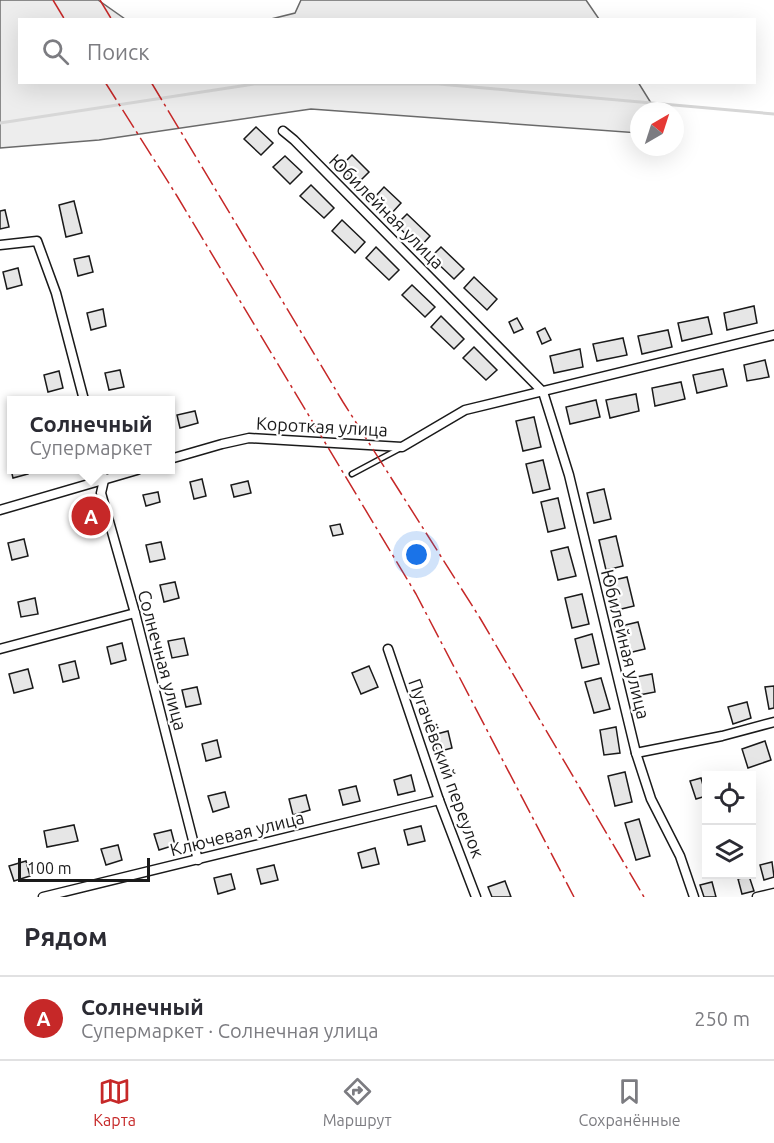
<!DOCTYPE html>
<html lang="ru">
<head>
<meta charset="utf-8">
<style>
  :root { --surface:#fff; --page:#f7f7f7; --text:#2b2b33; --muted:#7c7c81; --line:#e1e1e2; --accent:#c62828 }
  body { margin:0; font-family:Ubuntu,sans-serif; background:var(--page); color:var(--text) }
  .controls { position:absolute; right:18px; bottom:18px; display:grid; overflow:hidden; border-radius:0px; box-shadow:0 6px 24px #0002 }
  .controls button { width:54px; height:54px; display:grid; place-items:center; padding:0; border:0; border-bottom:2px solid var(--line); background:var(--surface); color:var(--text); font:30px sans-serif }
  .compass { position:absolute; left:630px; top:102px; width:54px; height:54px; border-radius:50%; background:var(--surface); box-shadow:0 6px 24px #0002; rotate:39deg }
  .scale { position:absolute; left:18px; bottom:15px; width:132px; box-sizing:border-box; padding-left:6px; border:3px solid #1a1a1a; border-top:0; font-size:16px; line-height:21px; white-space:nowrap; color:#1a1a1a; -webkit-text-stroke:4px #fff; paint-order:stroke }
  .you { position:absolute; left:417px; top:555px; width:21px; height:21px; margin:-15px; border:4px solid #fff; border-radius:50%; background:#1a73e8; box-shadow:0 0 0 9px #1a73e833 }
  .badge { display:grid; place-items:center; width:39px; height:39px; border-radius:50%; background:var(--accent); color:#fff; font-size:20px; font-weight:700 }
  .pin { position:absolute; translate:-50% -50%; border:3px solid #fff; box-shadow:0 2px 6px #0006 }
  .popup { position:absolute; left:7px; top:396px; width:168px; height:78px; box-sizing:border-box; display:grid; place-content:center; border-radius:0px; background:var(--surface); filter:drop-shadow(0 2px 4px #0005); font-size:20px; white-space:nowrap; color:var(--muted) }
  .popup b { font-size:22px; color:var(--text) }
  .popup::after { content:''; position:absolute; left:50%; top:100%; margin-left:-12px; border:12px solid transparent; border-top-color:var(--surface) }
  .list { margin:0; padding:0; list-style:none }
  h2 { display:flex; justify-content:space-between; align-items:center; height:78px; margin:0; padding:0 24px; font-size:26px }
  h2 small { font-size:20px; font-weight:400; color:var(--muted) }
  .list li { display:grid; grid-template-columns:39px 1fr auto; gap:18px; align-items:center; box-sizing:border-box; height:84px; padding:0 24px; border-top:2px solid var(--line) }
  .list b { display:block; font-size:22px; white-space:nowrap }
  .list p { margin:0; font-size:20px; white-space:nowrap; color:var(--muted) }
  .list em { font-size:20px; font-style:normal; color:var(--muted) }
  .icon { flex:none; width:33px; height:33px; fill:none; stroke:currentColor; stroke-width:2; stroke-linecap:round; stroke-linejoin:round }
  .map { position:relative; flex:none; width:774px; height:897px; overflow:hidden }
  .search { position:absolute; background:var(--surface); box-shadow:0 6px 24px #0002; left:18px; right:18px; top:18px; height:66px; display:flex; align-items:center; gap:15px; box-sizing:border-box; padding:0 21px; border-radius:0px; color:var(--muted); font-size:22px }
  .sheet { height:162px; background:var(--surface) }
  nav { display:flex; justify-content:space-around; align-items:center; box-sizing:border-box; height:84px; border-top:2px solid var(--line); background:var(--surface); font-size:16px; color:var(--muted) }
  nav a { display:grid; justify-items:center; gap:3px }
  nav .on { color:var(--accent) }
  .map>svg:first-child { display:block }
</style>
</head>
<body>
<div class="map">
<svg width="774" height="897" viewBox="0 0 774 897">
  <rect width="100%" height="100%" fill="#fff"/>
  <g fill="#ededed" stroke="#6a6a6a" stroke-width="1.5">
    <polygon points="0,0 98,0 125,19 20,20 20,82 638,82 656,111 639,111 639,133 311,109 99,140 0,148"/>
    <polygon points="301,0 586,0 599,19 271,19 295,13"/>
  </g>
  <g fill="none" stroke-linecap="round" stroke-linejoin="round">
    <polyline stroke="#d7d7d7" stroke-width="3" points="0,123 254,84 439,84 774,114"/>
  </g>
  <g fill="#e6e6e6" stroke="#1a1a1a" stroke-width="1.5">
    <polygon points="256,127 273,143 261,155 244,139"/>
    <polygon points="352,155 369,172 357,184 340,167"/>
    <polygon points="285,156 302,172 290,184 273,167"/>
    <polygon points="311,185 334,208 324,218 300,196"/>
    <polygon points="384,187 401,203 390,215 373,199"/>
    <polygon points="74,201 82,233 66,237 59,205"/>
    <polygon points="5,210 9,227 0,229 0,211"/>
    <polygon points="407,214 430,236 420,247 396,225"/>
    <polygon points="342,220 365,242 355,253 332,231"/>
    <polygon points="376,247 399,270 389,280 366,258"/>
    <polygon points="441,247 464,269 454,279 431,257"/>
    <polygon points="89,256 93,272 78,276 74,259"/>
    <polygon points="18,268 22,285 7,289 3,272"/>
    <polygon points="474,277 497,299 487,310 464,288"/>
    <polygon points="412,285 435,307 425,317 402,295"/>
    <polygon points="754,306 757,323 727,330 724,313"/>
    <polygon points="103,309 106,326 91,330 87,313"/>
    <polygon points="441,316 464,339 454,349 431,327"/>
    <polygon points="708,317 712,334 682,341 678,323"/>
    <polygon points="517,318 523,329 514,333 509,322"/>
    <polygon points="545,328 551,340 542,344 537,332"/>
    <polygon points="668,330 672,347 642,354 638,336"/>
    <polygon points="623,338 627,355 597,361 593,344"/>
    <polygon points="474,347 497,370 486,380 463,358"/>
    <polygon points="580,349 583,367 554,373 550,356"/>
    <polygon points="765,360 769,377 747,381 744,365"/>
    <polygon points="723,369 727,386 697,393 693,375"/>
    <polygon points="120,370 124,387 109,390 105,373"/>
    <polygon points="59,371 63,388 48,392 44,375"/>
    <polygon points="681,382 685,399 655,406 652,388"/>
    <polygon points="636,394 639,411 610,418 606,400"/>
    <polygon points="596,400 600,417 570,424 566,407"/>
    <polygon points="195,411 198,423 180,428 177,415"/>
    <polygon points="534,417 541,447 523,451 516,421"/>
    <polygon points="11,460 11,470 27,470 28,474 13,478 9,461"/>
    <polygon points="543,460 550,489 533,493 526,464"/>
    <polygon points="202,479 206,496 194,499 190,482"/>
    <polygon points="248,481 251,493 234,497 231,485"/>
    <polygon points="604,489 611,519 594,523 587,493"/>
    <polygon points="158,492 160,502 146,506 143,495"/>
    <polygon points="558,498 565,528 548,532 541,502"/>
    <polygon points="94,505 99,523 88,526 83,508"/>
    <polygon points="340,524 343,534 333,536 330,526"/>
    <polygon points="616,536 623,566 606,570 599,540"/>
    <polygon points="24,539 28,556 12,560 8,543"/>
    <polygon points="161,542 165,559 150,562 146,545"/>
    <polygon points="568,547 576,576 558,580 551,551"/>
    <polygon points="627,577 634,606 617,610 610,581"/>
    <polygon points="175,582 179,598 164,602 160,585"/>
    <polygon points="582,594 589,624 572,628 565,598"/>
    <polygon points="35,598 38,614 21,617 18,602"/>
    <polygon points="638,622 645,649 628,653 621,626"/>
    <polygon points="592,634 599,664 582,668 575,639"/>
    <polygon points="184,638 188,655 172,658 168,641"/>
    <polygon points="122,643 126,660 111,664 107,647"/>
    <polygon points="75,661 79,678 63,682 59,665"/>
    <polygon points="369,666 378,687 361,694 352,673"/>
    <polygon points="28,669 33,688 14,693 9,674"/>
    <polygon points="652,674 655,692 639,695 636,677"/>
    <polygon points="601,678 610,709 594,713 585,682"/>
    <polygon points="774,686 774,708 769,709 765,687"/>
    <polygon points="197,687 201,704 186,707 182,690"/>
    <polygon points="747,702 751,718 733,724 728,707"/>
    <polygon points="616,727 620,753 604,755 600,730"/>
    <polygon points="448,731 452,748 437,752 433,735"/>
    <polygon points="217,740 221,757 206,761 202,744"/>
    <polygon points="765,741 771,760 748,768 742,749"/>
    <polygon points="625,772 632,802 615,806 608,776"/>
    <polygon points="411,775 415,791 398,795 394,780"/>
    <polygon points="701,778 706,796 696,799 690,781"/>
    <polygon points="356,786 360,801 343,805 339,790"/>
    <polygon points="225,792 229,807 213,812 208,796"/>
    <polygon points="306,795 310,810 293,815 289,799"/>
    <polygon points="639,819 650,856 636,860 625,823"/>
    <polygon points="74,825 78,841 47,847 44,831"/>
    <polygon points="421,826 425,841 408,845 404,830"/>
    <polygon points="171,830 175,845 159,850 154,834"/>
    <polygon points="118,845 122,860 106,865 101,849"/>
    <polygon points="375,848 379,864 362,868 358,853"/>
    <polygon points="26,861 30,876 14,881 9,866"/>
    <polygon points="772,862 774,877 764,880 760,865"/>
    <polygon points="274,865 278,880 261,884 257,869"/>
    <polygon points="231,874 235,889 218,894 214,878"/>
    <polygon points="749,876 754,891 742,894 738,879"/>
    <polygon points="505,881 511,897 492,897 488,887"/>
    <polygon points="712,882 716,897 704,897 700,885"/>
  </g>
  <g fill="none" stroke-linecap="round" stroke-linejoin="round">
    <g stroke="#1a1a1a" stroke-width="7">
      <polyline id="lane" points="352,474 399,449"/>
    </g>
    <g stroke="#1a1a1a" stroke-width="11">
      <g id="street">
        <polyline points="283,131 294,140 543,392 569,475 636,753 651,799 680,856 694,897"/>
        <polyline points="0,245 37,241 56,293 84,400"/>
        <polyline points="170,459 222,444 249,438 402,447 465,410 774,335"/>
        <polyline points="101,470 104,480 101,493 135,613 198,860"/>
        <polyline points="0,510 137,470"/>
        <polyline points="0,649 135,613"/>
        <polyline points="388,649 439,800 476,897"/>
        <polyline points="636,753 722,736 774,722"/>
        <polyline points="43,897 439,800"/>
        <polyline points="757,897 774,893"/>
      </g>
    </g>
    <use href="#lane" stroke="#fff" stroke-width="4"/>
    <use href="#street" stroke="#fff" stroke-width="8"/>
    <g stroke="#c62828" stroke-width="1.5" stroke-dasharray="21 4.5 3 4.5" stroke-linecap="butt">
      <polyline points="53,0 65,20"/>
      <polyline points="100,0 112,20"/>
      <polyline points="105,82 177,196 416,594 574,897"/>
      <polyline points="151,82 343,402 480,618 644,897"/>
    </g>
  </g>
  <g text-anchor="middle" dominant-baseline="central" stroke-width="4.5" stroke-linejoin="round" paint-order="stroke">
    <g font-size="18" fill="#1a1a1a" stroke="#fff">
      <text transform="translate(387 211) rotate(45)">Юбилейная улица</text>
      <text transform="translate(322 426) rotate(3)">Короткая улица</text>
      <text transform="translate(626 644) rotate(76)">Юбилейная улица</text>
      <text transform="translate(163 660) rotate(75)">Солнечная улица</text>
      <text transform="translate(447 768) rotate(70)">Пугачёвский переулок</text>
      <text transform="translate(237 833) rotate(-14)">Ключевая улица</text>
    </g>
  </g>
</svg>
<div class="controls">
<button><svg class="icon" aria-label="locate" viewBox="0 0 24 24"><circle cx="12" cy="12" r="6"/><path d="M12 2v4M12 18v4M2 12h4M18 12h4"/></svg></button>
<button><svg class="icon" aria-label="layers" viewBox="0 0 24 24"><path d="M12 4l9 5-9 5-9-5zM3 14l9 5 9-5"/></svg></button>
</div>
<svg class="compass" viewBox="-18 -18 36 36"><path d="M0-13l5 13h-10z" fill="#e53935"/><path d="M0 13l5-13h-10z" fill="#7c7c81"/></svg>
<div class="scale">100 m</div>
<div class="you"></div>
<div class="pin badge" style="left:91px;top:516px">A</div>
<div class="popup"><b>Солнечный</b>Супермаркет</div>
<div class="search"><svg class="icon" aria-label="search" viewBox="0 0 24 24"><circle cx="10" cy="10" r="6"/><path d="M15 15l6 6"/></svg>Поиск</div>
</div>
<section class="sheet">
<h2>Рядом<small></small></h2>
<ul class="list">
<li><span class="badge">A</span><div><b>Солнечный</b><p>Супермаркет · Солнечная улица</p></div><em>250 m</em></li>
</ul>
</section>
<nav>
<a class="on"><svg class="icon" aria-label="map" viewBox="0 0 24 24"><path d="M3 6l6-2 6 2 6-2v14l-6 2-6-2-6 2zM9 4v14M15 6v14"/></svg>Карта</a>
<a><svg class="icon" aria-label="directions" viewBox="0 0 24 24"><path d="M12 3l9 9-9 9-9-9zM9 14v-3h6M13 9l2 2-2 2"/></svg>Маршрут</a>
<a><svg class="icon" aria-label="saved" viewBox="0 0 24 24"><path d="M7 4h10v16l-5-4-5 4z"/></svg>Сохранённые</a>
</nav>
</body>
</html>
